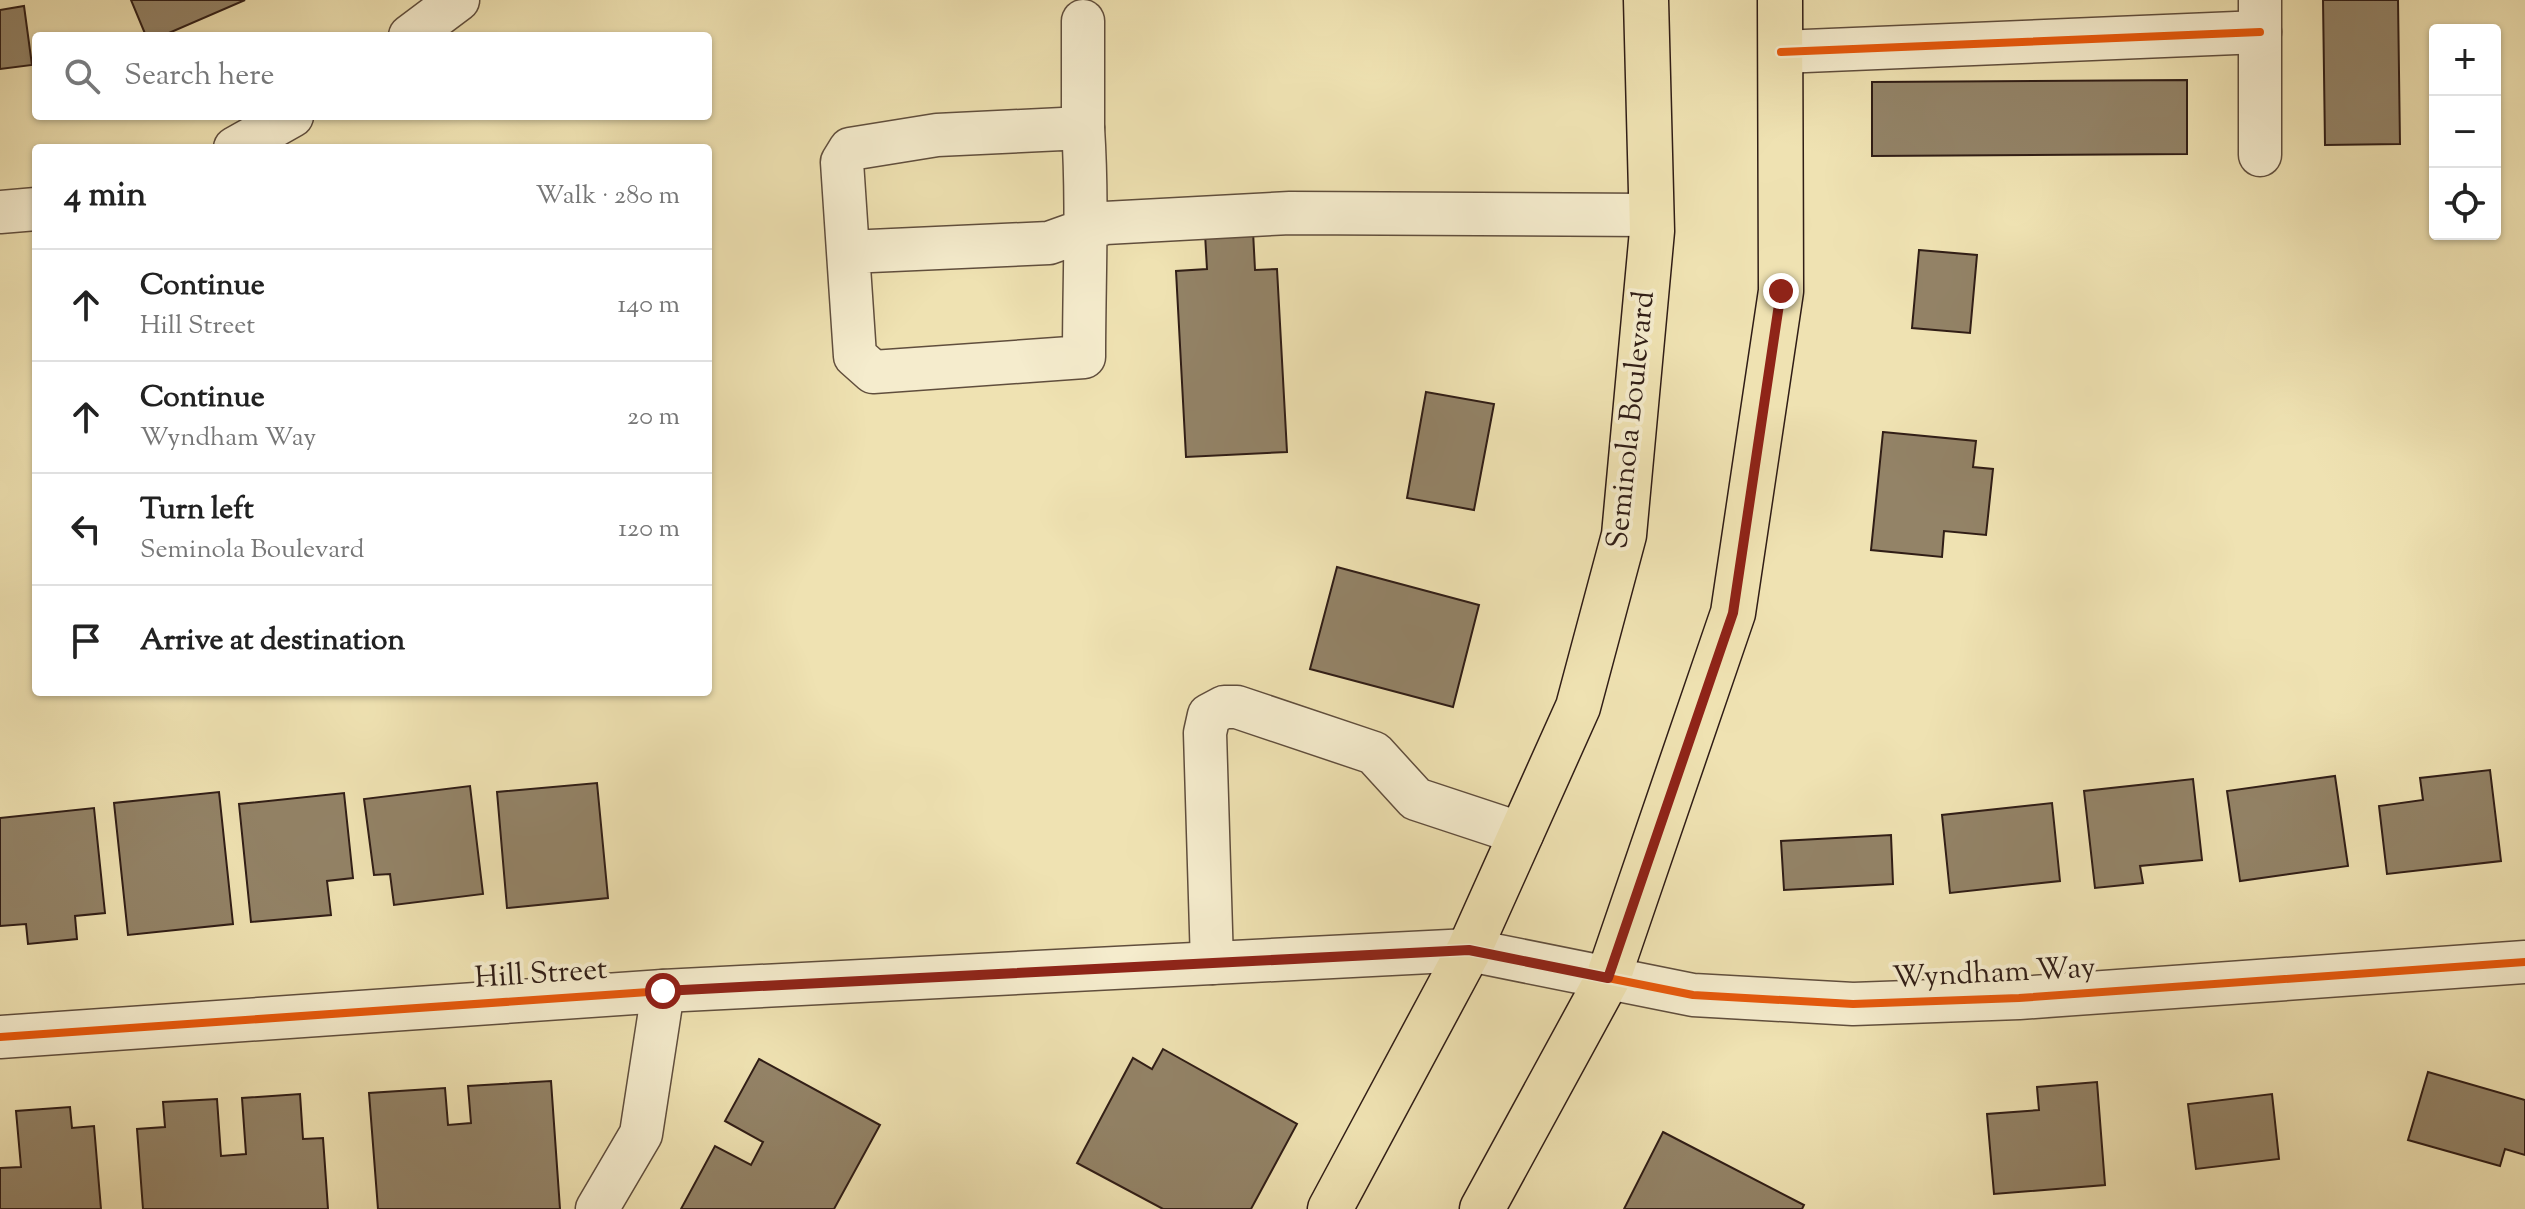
<!DOCTYPE html>
<html lang="en">
<head>
<meta charset="utf-8">
<style>
  :root { --surface:#fff; --page:#f2f2f2; --text:#222; --muted:#767676; --line:#e0e0e0 }
  body { margin:0; font-family:"Sorts Mill Goudy",serif; background:var(--page); color:var(--text) }
  .controls { position:absolute; right:24px; top:24px; display:grid; overflow:hidden; border-radius:8px; box-shadow:0 2px 6px #0004 }
  .controls button { width:72px; height:72px; display:grid; place-items:center; padding:0; border:0; border-bottom:2px solid var(--line); background:var(--surface); color:var(--text); font:40px sans-serif }
  .stop { position:absolute; width:24px; height:24px; margin:-18px; border:6px solid #8f2418; border-radius:50%; background:#fff }
  .stop.end { background:#8f2418; border-color:#fff; box-shadow:0 2px 8px #0008 }
  .list { margin:0; padding:0; list-style:none }
  h2 { display:flex; justify-content:space-between; align-items:center; height:104px; margin:0; padding:0 32px; font-size:34px }
  h2 small { font-size:26px; font-weight:400; color:var(--muted) }
  .list li { display:grid; grid-template-columns:52px 1fr auto; gap:24px; align-items:center; box-sizing:border-box; height:112px; padding:0 32px; border-top:2px solid var(--line) }
  .list b { display:block; font-size:30px; white-space:nowrap }
  .list p { margin:0; font-size:26px; white-space:nowrap; color:var(--muted) }
  .list em { font-size:26px; font-style:normal; color:var(--muted) }
  .icon { flex:none; width:44px; height:44px; fill:none; stroke:currentColor; stroke-width:2; stroke-linecap:round; stroke-linejoin:round }
  .map { position:relative; flex:none; width:2525px; height:1209px; overflow:hidden }
  .search { position:absolute; background:var(--surface); box-shadow:0 2px 6px #0004; left:32px; top:32px; width:680px; height:88px; display:flex; align-items:center; gap:20px; box-sizing:border-box; padding:0 28px; border-radius:8px; color:var(--muted); font-size:30px }
  .panel { position:absolute; background:var(--surface); box-shadow:0 2px 6px #0004; left:32px; top:144px; width:680px; height:552px; border-radius:8px }
  .map>svg:first-child { display:block }
</style>
</head>
<body>
<div class="map">
<svg width="2525" height="1209" viewBox="0 0 2525 1209">
  <rect width="100%" height="100%" fill="#efe2b2"/>
  <filter id="stains"><feTurbulence type="fractalNoise" baseFrequency=".0025" numOctaves="4"/><feColorMatrix values="0 0 0 0 .2 0 0 0 0 .09 0 0 0 0 .02 0 0 0 .5 -.17"/></filter>
  <radialGradient id="worn" r=".72"><stop offset=".6" stop-color="#630" stop-opacity="0"/><stop offset="1" stop-color="#630" stop-opacity=".3"/></radialGradient>
  <g fill="#938367" stroke="#301d16" stroke-width="2">
    <polygon points="131,0 245,0 162,36 146,36"/>
    <polygon points="2323,0 2398,0 2400,144 2325,145"/>
    <polygon points="24,6 32,65 0,69 0,10"/>
    <polygon points="2187,80 2187,154 1872,156 1872,82"/>
    <polygon points="1253,231 1255,270 1277,269 1287,452 1186,457 1176,271 1207,269 1205,234"/>
    <polygon points="1919,250 1977,255 1970,333 1912,328"/>
    <polygon points="1426,392 1494,404 1474,510 1407,498"/>
    <polygon points="1883,432 1976,441 1973,467 1993,469 1986,535 1944,531 1942,557 1871,550"/>
    <polygon points="1337,567 1479,605 1453,707 1310,669"/>
    <polygon points="2490,770 2501,861 2387,874 2379,806 2423,800 2420,778"/>
    <polygon points="2335,776 2348,866 2240,881 2227,791"/>
    <polygon points="2193,779 2202,860 2140,866 2143,883 2095,888 2084,791"/>
    <polygon points="597,783 608,898 507,908 497,792"/>
    <polygon points="470,786 483,894 394,905 390,874 374,875 364,799"/>
    <polygon points="219,792 233,924 128,935 114,803"/>
    <polygon points="344,793 353,878 327,881 331,915 251,922 239,804"/>
    <polygon points="2052,803 2060,881 1950,893 1942,815"/>
    <polygon points="94,808 105,913 75,916 77,939 28,944 26,924 0,926 0,818"/>
    <polygon points="1891,835 1893,884 1784,890 1781,841"/>
    <polygon points="1163,1049 1297,1124 1251,1209 1163,1209 1077,1163 1133,1058 1152,1069"/>
    <polygon points="759,1059 880,1125 834,1209 681,1209 715,1146 751,1165 763,1142 725,1121"/>
    <polygon points="2428,1072 2525,1100 2525,1155 2505,1149 2500,1166 2408,1140"/>
    <polygon points="551,1081 560,1209 378,1209 369,1093 445,1088 448,1125 471,1123 468,1086"/>
    <polygon points="2097,1082 2105,1185 1994,1194 1987,1114 2039,1110 2037,1087"/>
    <polygon points="300,1094 303,1139 323,1138 328,1209 143,1209 137,1129 165,1127 163,1102 217,1099 221,1156 246,1154 242,1098"/>
    <polygon points="2272,1094 2279,1159 2196,1169 2188,1104"/>
    <polygon points="70,1107 72,1128 94,1126 101,1209 0,1209 0,1168 21,1167 16,1111"/>
    <polygon points="1663,1132 1804,1205 1802,1209 1624,1209"/>
  </g>
  <g fill="none" stroke-linecap="round" stroke-linejoin="round">
    <g stroke="#604e3d" stroke-width="45">
      <g id="minor">
        <polyline points="1083,21 1083,128"/>
        <polyline points="410,36 458,0"/>
        <polyline points="1781,52 2260,32"/>
        <polyline points="235,148 292,116"/>
        <polyline points="2260,155 2260,0"/>
        <polyline points="0,212 36,209"/>
        <path d="M848,252L855,356L873,372L1084,357C1084,281 1088,204 1083,128L937,135L850,149L842,162L848,252L1049,243L1105,223L1290,213L1651,215"/>
        <polyline points="1212,963 1205,733 1209,715 1224,707 1237,707 1374,753 1416,799 1522,834"/>
        <polyline points="0,1037 663,991 1469,950 1693,995 1853,1004 2019,998 2525,962"/>
        <polyline points="597,1209 641,1134 663,991"/>
      </g>
    </g>
    <g stroke="#301d16" stroke-width="47">
      <g id="major">
        <polyline points="1330,1209 1469,950 1578,707 1624,535 1652,231 1646,0"/>
        <polyline points="1482,1209 1608,978 1733,613 1781,291 1780,0"/>
      </g>
    </g>
    <use href="#minor" stroke="#f5eccd" stroke-width="42"/>
    <use href="#major" stroke="#efe2b2" stroke-width="44"/>
    <g stroke="#f5eccd" stroke-width="13">
      <g id="cycleway">
        <polyline points="1781,52 2260,32"/>
        <polyline points="0,1037 663,991 1469,950 1693,995 1853,1004 2019,998 2525,962"/>
      </g>
    </g>
    <use href="#cycleway" stroke="#e8590c" stroke-width="8"/>
  </g>
  <g fill="none" stroke-linecap="round" stroke-linejoin="round">
    <polyline stroke="#8f2418" stroke-width="10" points="663,991 1469,950 1608,978 1733,613 1781,291"/>
  </g>
  <g text-anchor="middle" dominant-baseline="central" stroke-width="8" stroke-linejoin="round" paint-order="stroke">
    <g font-size="30" fill="#301d16" stroke="#f5eccd">
      <text transform="translate(1632 420) rotate(-84)">Seminola Boulevard</text>
      <text transform="translate(1994 974) rotate(-3)">Wyndham Way</text>
      <text transform="translate(541 975) rotate(-4)">Hill Street</text>
    </g>
  </g>
  <rect width="100%" height="100%" filter="url(#stains)"/>
  <rect width="100%" height="100%" fill="url(#worn)"/>
</svg>
<div class="controls">
<button>+</button>
<button>−</button>
<button><svg class="icon" aria-label="locate" viewBox="0 0 24 24"><circle cx="12" cy="12" r="6"/><path d="M12 2v4M12 18v4M2 12h4M18 12h4"/></svg></button>
</div>
<div class="stop" style="left:663px;top:991px"></div>
<div class="stop end" style="left:1781px;top:291px"></div>
<div class="search"><svg class="icon" aria-label="search" viewBox="0 0 24 24"><circle cx="10" cy="10" r="6"/><path d="M15 15l6 6"/></svg>Search here</div>
<section class="panel">
<h2>4 min<small>Walk · 280 m</small></h2>
<ul class="list">
<li><svg class="icon" aria-label="ahead" viewBox="0 0 24 24"><path d="M12 20V5M6 11l6-6 6 6"/></svg><div><b>Continue</b><p>Hill Street</p></div><em>140 m</em></li>
<li><svg class="icon" aria-label="ahead" viewBox="0 0 24 24"><path d="M12 20V5M6 11l6-6 6 6"/></svg><div><b>Continue</b><p>Wyndham Way</p></div><em>20 m</em></li>
<li><svg class="icon" aria-label="left" viewBox="0 0 24 24"><path d="M17 20v-9H6M10 6l-5 5 5 5"/></svg><div><b>Turn left</b><p>Seminola Boulevard</p></div><em>120 m</em></li>
<li><svg class="icon" aria-label="arrive" viewBox="0 0 24 24"><path d="M6 21V4h12l-3 4 3 4H6"/></svg><div><b>Arrive at destination</b></div></li>
</ul>
</section>
</div>
</body>
</html>
